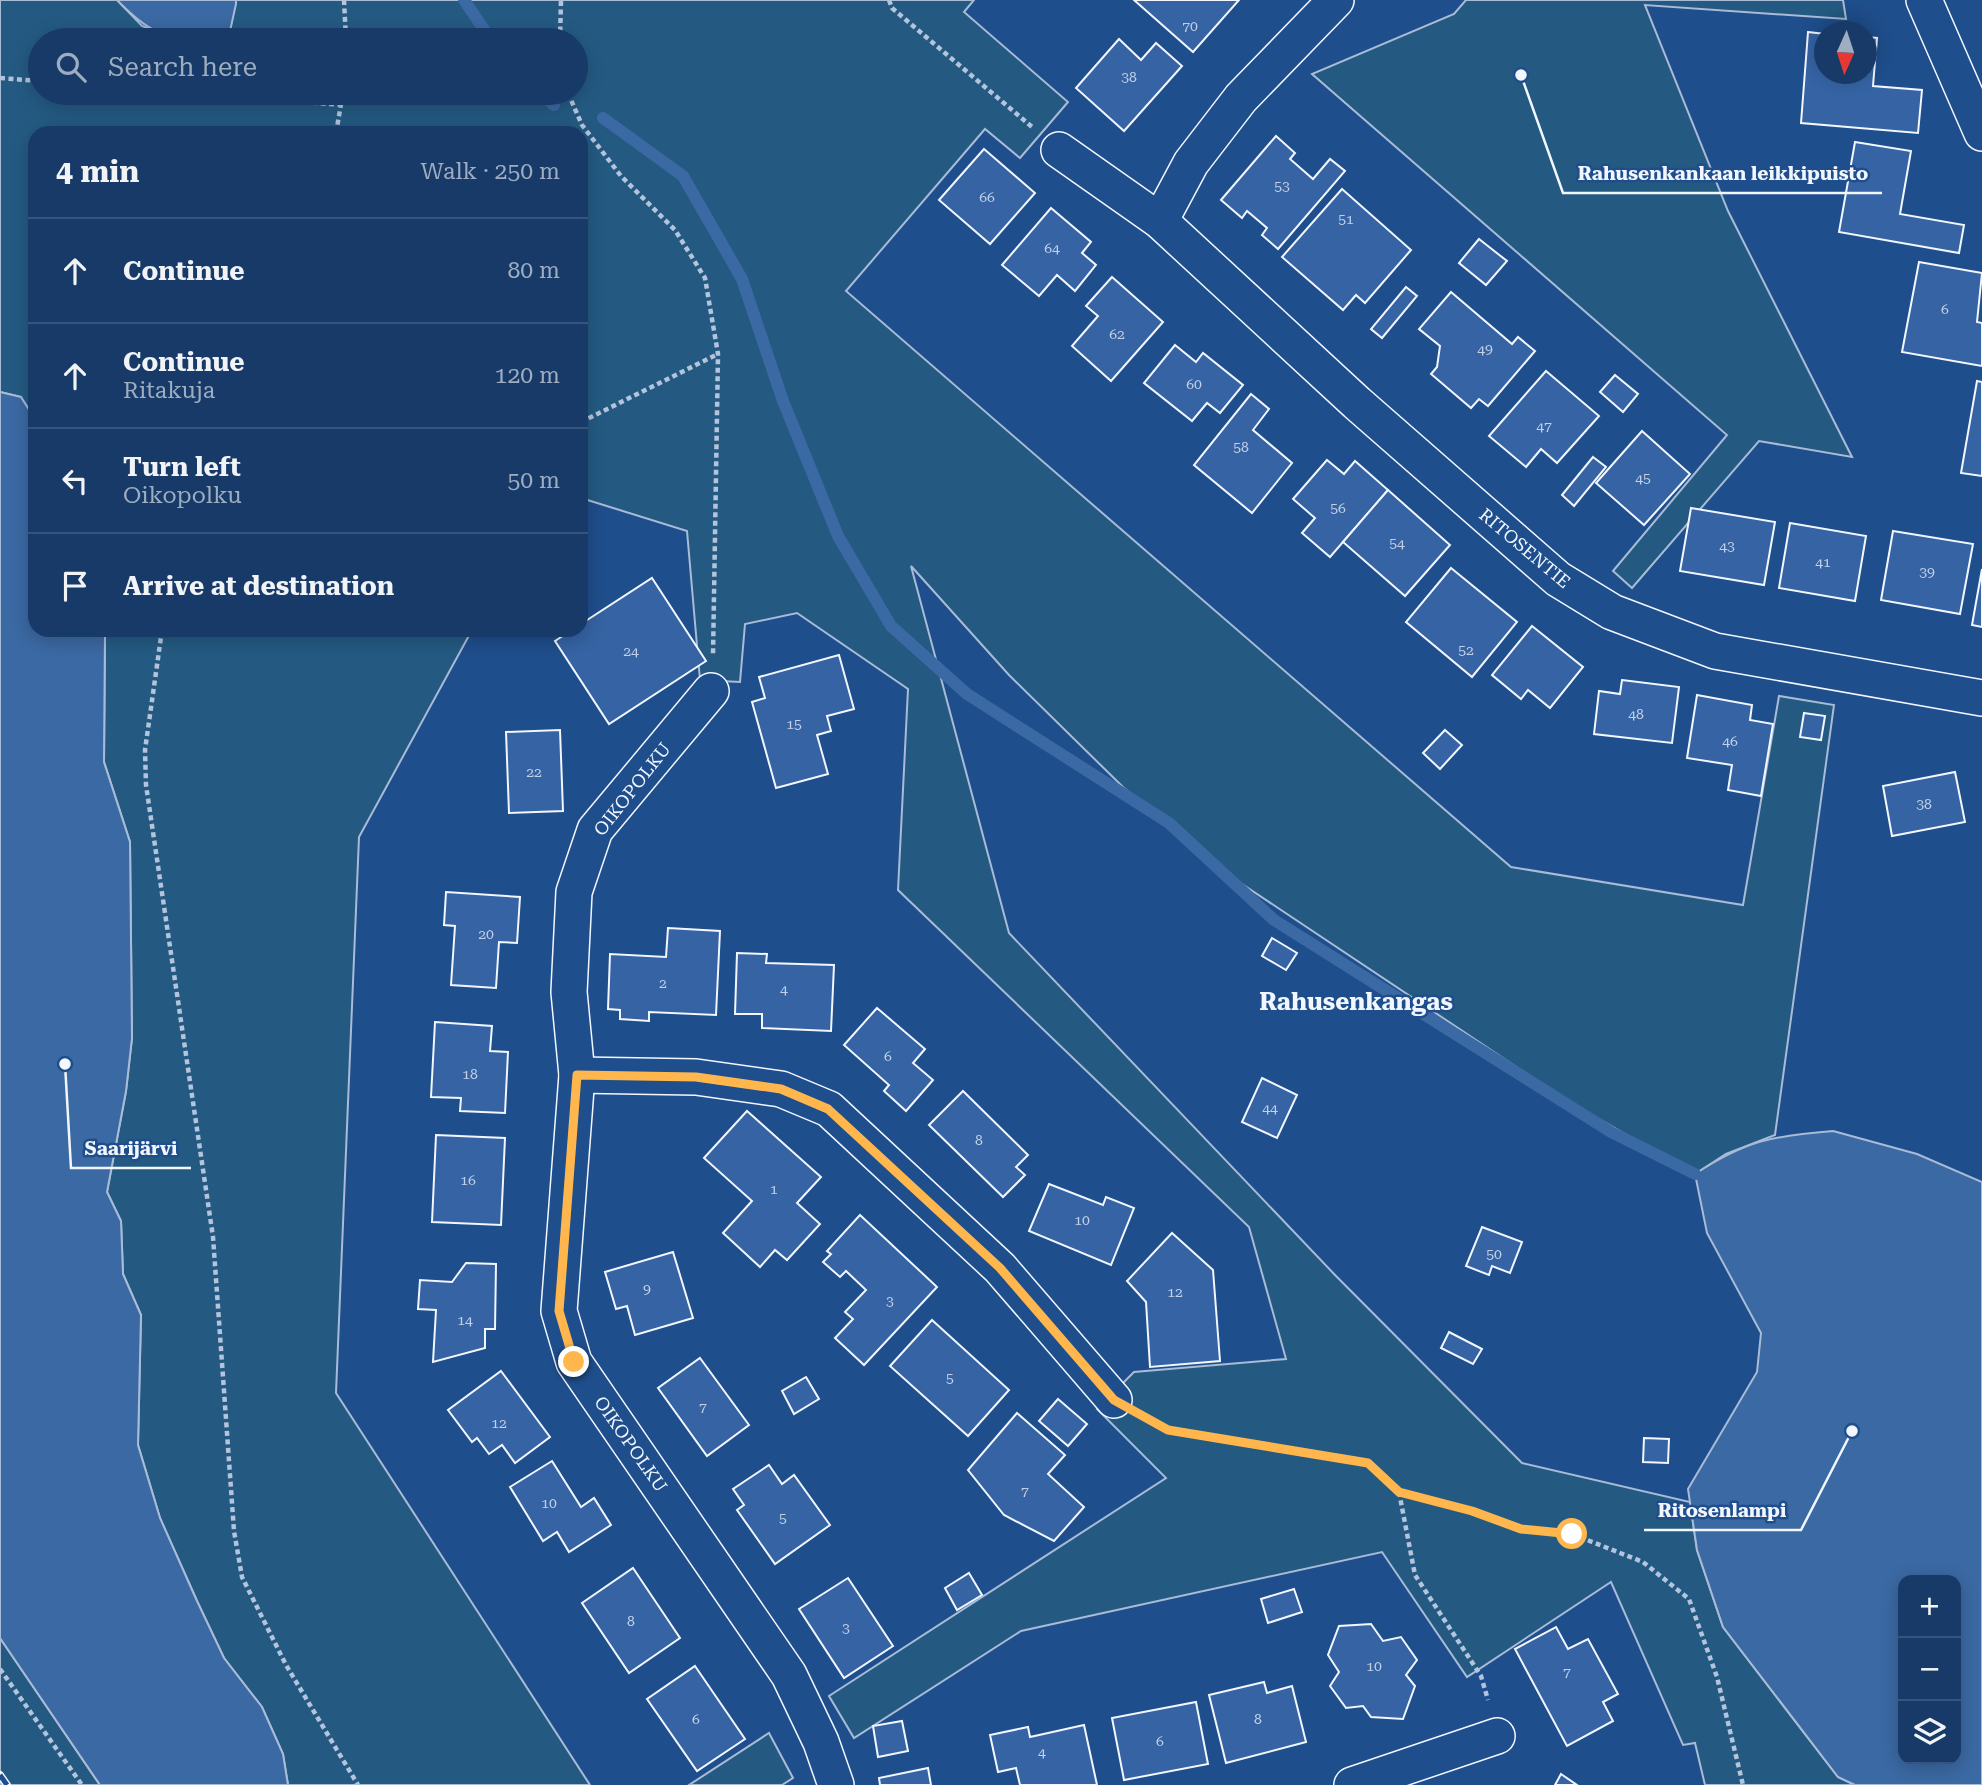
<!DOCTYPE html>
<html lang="en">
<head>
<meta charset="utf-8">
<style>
  :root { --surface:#173a69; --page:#244571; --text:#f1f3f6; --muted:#9eadc0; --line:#36547d }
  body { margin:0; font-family:"Roboto Serif",serif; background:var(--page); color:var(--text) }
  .controls { position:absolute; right:21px; bottom:21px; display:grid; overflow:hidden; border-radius:14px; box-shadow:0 4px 18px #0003 }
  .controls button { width:63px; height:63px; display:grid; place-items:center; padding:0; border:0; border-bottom:2px solid var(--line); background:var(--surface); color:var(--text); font:35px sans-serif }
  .compass { position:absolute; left:1814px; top:21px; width:63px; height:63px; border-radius:50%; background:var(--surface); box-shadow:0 4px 18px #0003; rotate:183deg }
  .stop { position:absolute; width:21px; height:21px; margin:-16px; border:5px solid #ffb74d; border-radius:50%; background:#fff }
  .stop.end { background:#ffb74d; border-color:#fff; box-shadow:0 2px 7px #0008 }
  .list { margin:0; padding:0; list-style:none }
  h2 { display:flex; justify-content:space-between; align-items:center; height:91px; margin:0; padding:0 28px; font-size:30px }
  h2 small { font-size:23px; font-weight:400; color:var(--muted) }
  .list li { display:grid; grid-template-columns:46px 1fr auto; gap:21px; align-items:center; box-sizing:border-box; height:105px; padding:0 28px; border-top:2px solid var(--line) }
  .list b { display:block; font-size:26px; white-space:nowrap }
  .list p { margin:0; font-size:23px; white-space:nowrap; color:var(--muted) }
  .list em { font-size:23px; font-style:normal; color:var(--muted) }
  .icon { flex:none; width:38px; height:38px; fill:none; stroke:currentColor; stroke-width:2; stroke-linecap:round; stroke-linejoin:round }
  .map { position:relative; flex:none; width:1982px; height:1785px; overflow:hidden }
  .search { position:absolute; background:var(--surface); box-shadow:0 4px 18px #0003; left:28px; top:28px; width:560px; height:77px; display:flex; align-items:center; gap:18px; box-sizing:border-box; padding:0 24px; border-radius:38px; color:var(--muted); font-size:26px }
  .panel { position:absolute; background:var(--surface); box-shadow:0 4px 18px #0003; left:28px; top:126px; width:560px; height:511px; border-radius:21px }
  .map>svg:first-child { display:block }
</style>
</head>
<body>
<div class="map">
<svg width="1982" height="1785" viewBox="0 0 1982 1785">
  <rect width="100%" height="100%" fill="#1f4e8c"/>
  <g fill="#245a82" stroke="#a8bbd7" stroke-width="2">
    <polygon points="0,0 117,0 142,26 177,40 40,40 40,93 576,93 576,40 228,40 236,0 974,0 964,12 1068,102 1020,158 985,129 846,291 1511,867 1743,905 1779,696 1834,705 1775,1135 1726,1154 1695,1174 1566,1100 1242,884 1124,788 1009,675 911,566 1009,933 1336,1276 1522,1463 1690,1502 1697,1550 1723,1627 1838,1777 1855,1785 1705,1785 1695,1743 1683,1745 1611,1582 1467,1677 1382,1552 1021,1631 854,1738 829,1696 1166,1478 1097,1409 1134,1372 1286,1359 1249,1227 898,890 908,689 797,613 745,624 740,682 700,680 687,531 581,498 581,133 35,133 35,419 20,397 0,392"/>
    <polygon points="1466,0 1843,0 1846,19 1645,5 1728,211 1852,457 1759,441 1632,588 1613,571 1727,435 1312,74 1454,14"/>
    <polygon points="105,630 472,630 359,837 336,1393 590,1785 288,1785 283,1754 262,1707 224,1658 197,1601 160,1518 138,1445 141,1315 123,1274 121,1221 107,1192 126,1091 132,1038 130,842 104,762"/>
    <polygon points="0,1638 91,1772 100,1785 0,1785"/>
    <polygon points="769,1733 793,1778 782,1785 689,1785"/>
  </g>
  <g fill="#3b69a3" stroke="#a8bbd7" stroke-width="2" fill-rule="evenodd">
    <path d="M117,0H236V4L228,40C174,42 156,40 117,0Z"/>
    <polygon points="0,392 21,397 35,419 35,630 105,630 104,762 130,842 132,1038 126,1091 107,1192 121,1221 123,1274 141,1315 138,1445 160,1518 197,1601 224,1658 262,1707 283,1754 288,1785 100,1785 0,1638"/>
    <path d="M1833,1131L1917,1154L1982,1182V1785H1855L1838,1777L1723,1627L1697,1550L1688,1489L1757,1372L1761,1333L1707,1233L1695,1174C1747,1140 1772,1136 1833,1131ZM1903,1580H1956V1759H1903Z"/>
  </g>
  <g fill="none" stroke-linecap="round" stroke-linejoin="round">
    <g stroke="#3b69a3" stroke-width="12">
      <polyline points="464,0 491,40"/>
      <polyline points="541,93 554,105"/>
      <polyline points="603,118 683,176 742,279 783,401 838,536 891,626 967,694 1169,823 1274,920 1611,1132 1695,1174"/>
    </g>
  </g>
  <g fill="#3563a3" stroke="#f2f6ff" stroke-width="2">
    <polygon points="1134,0 1239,0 1193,52"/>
    <polygon points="1808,32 1825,34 1825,74 1867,74 1867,37 1877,38 1873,86 1922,90 1918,133 1801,123"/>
    <polygon points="1119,39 1141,60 1156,43 1182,66 1124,131 1076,88"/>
    <polygon points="1276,136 1295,153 1290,159 1313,179 1330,159 1345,171 1278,249 1262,235 1267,228 1247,211 1242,218 1221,200"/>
    <polygon points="1855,142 1911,151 1900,214 1964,225 1959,253 1839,232"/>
    <polygon points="984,149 1035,193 990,244 939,200"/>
    <polygon points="1342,189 1411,250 1365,303 1356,295 1343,310 1282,257"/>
    <polygon points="1051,208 1091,242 1082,253 1096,265 1075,291 1057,275 1039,296 1002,265"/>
    <polygon points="1479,239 1507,261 1486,285 1459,263"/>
    <polygon points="1919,262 1982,273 1977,322 1982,323 1982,366 1902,352"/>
    <polygon points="1112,277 1163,322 1111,381 1072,346 1098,316 1086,306"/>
    <polygon points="1406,287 1417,296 1382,338 1371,329"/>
    <polygon points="1451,292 1512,344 1518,337 1535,351 1488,406 1479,399 1471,408 1431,374 1437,367 1440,346 1419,329"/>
    <polygon points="1175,345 1196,362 1203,353 1243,385 1220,413 1207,403 1192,421 1144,383"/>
    <polygon points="1546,371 1599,416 1557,463 1541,449 1526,467 1489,436"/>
    <polygon points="1615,375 1638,394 1623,412 1600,392"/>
    <polygon points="1977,381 1982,382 1982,476 1961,473"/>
    <polygon points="1251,394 1269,409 1253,430 1292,463 1252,513 1194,465"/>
    <polygon points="1642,431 1690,474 1644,525 1596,483"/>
    <polygon points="1593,457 1606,467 1574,506 1562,495"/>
    <polygon points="1327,460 1344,474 1355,461 1388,490 1330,557 1302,533 1315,518 1293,499"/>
    <polygon points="1388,490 1450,545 1405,596 1343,542"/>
    <polygon points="1691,508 1775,522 1764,585 1680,571"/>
    <polygon points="1790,523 1866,536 1855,601 1779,588"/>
    <polygon points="1893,531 1973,544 1960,614 1881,600"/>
    <polygon points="1451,568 1517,622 1472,677 1406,622"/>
    <polygon points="1982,569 1982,627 1972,625"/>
    <polygon points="652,578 706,661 609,724 555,641 572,630 581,630 581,624"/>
    <polygon points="1532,626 1583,667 1550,708 1528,690 1521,699 1492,675"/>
    <polygon points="839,655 854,709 827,716 831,731 817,735 828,774 776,788 752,702 765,698 759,677"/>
    <polygon points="1622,680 1679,687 1672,743 1594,734 1599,691 1620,694"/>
    <polygon points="1697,695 1752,705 1750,720 1773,724 1761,796 1728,790 1732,765 1687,758"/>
    <polygon points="1804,713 1825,716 1821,740 1800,737"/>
    <polygon points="560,730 563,811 509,813 506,732"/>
    <polygon points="1445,730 1462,745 1440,769 1423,753"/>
    <polygon points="1955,772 1965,822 1892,836 1883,786"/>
    <polygon points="446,892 520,897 517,943 499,942 496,988 451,985 455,926 444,925"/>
    <polygon points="668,928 720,931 716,1015 649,1012 649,1021 620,1019 620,1010 608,1009 610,954 666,957"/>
    <polygon points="1272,938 1297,953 1286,970 1262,956"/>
    <polygon points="737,953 767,954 766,963 834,965 831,1031 762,1028 762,1014 735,1014"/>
    <polygon points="877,1008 925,1049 913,1063 933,1080 906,1111 884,1091 889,1085 844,1045"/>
    <polygon points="435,1022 492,1026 490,1051 508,1052 505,1113 460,1111 461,1098 431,1097"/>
    <polygon points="1262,1078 1297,1095 1277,1138 1242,1122"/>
    <polygon points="963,1091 1028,1155 1016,1167 1025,1175 1003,1197 929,1125"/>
    <polygon points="747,1111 821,1177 797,1203 820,1224 787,1260 775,1250 760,1267 723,1233 752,1201 704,1158"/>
    <polygon points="436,1135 505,1138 501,1225 432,1222"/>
    <polygon points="1049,1184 1103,1205 1106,1197 1134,1208 1111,1265 1029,1231"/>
    <polygon points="860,1215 937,1287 864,1365 835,1338 853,1319 845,1312 866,1290 846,1271 840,1277 823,1262 831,1254 827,1251"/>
    <polygon points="1482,1227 1522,1242 1510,1273 1492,1266 1489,1275 1466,1266"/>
    <polygon points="1172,1233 1213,1270 1220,1361 1150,1367 1146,1302 1127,1281"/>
    <polygon points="673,1252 693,1318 635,1335 627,1306 616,1309 605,1272"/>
    <polygon points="466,1263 496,1264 495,1329 485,1329 485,1348 433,1362 436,1310 418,1309 420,1280 452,1282"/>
    <polygon points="932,1320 1009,1390 968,1436 890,1366"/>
    <polygon points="1449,1332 1482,1349 1473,1364 1441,1348"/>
    <polygon points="700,1358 749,1425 707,1456 658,1388"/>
    <polygon points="501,1371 550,1437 515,1463 502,1445 489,1454 477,1438 472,1442 448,1410"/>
    <polygon points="806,1377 819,1399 794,1414 782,1391"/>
    <polygon points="1058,1399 1087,1424 1068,1446 1039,1421"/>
    <polygon points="1017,1413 1065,1455 1048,1474 1084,1507 1054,1541 1004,1515 968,1470"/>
    <polygon points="1644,1438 1669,1439 1668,1463 1643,1462"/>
    <polygon points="552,1461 581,1507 594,1498 611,1525 569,1552 557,1532 543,1541 510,1487"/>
    <polygon points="769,1465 782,1484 794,1475 830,1525 775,1564 737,1510 744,1505 733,1489"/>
    <polygon points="633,1568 680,1638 629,1673 582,1603"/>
    <polygon points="969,1573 982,1595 957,1610 945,1588"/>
    <polygon points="848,1578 893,1646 844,1678 799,1609"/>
    <polygon points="1294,1589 1302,1612 1268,1623 1261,1599"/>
    <polygon points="1371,1624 1383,1641 1401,1637 1417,1660 1406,1675 1415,1686 1403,1719 1371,1717 1363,1706 1346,1708 1330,1686 1339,1672 1328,1655 1339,1626"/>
    <polygon points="1556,1627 1568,1649 1588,1639 1618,1694 1603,1702 1613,1721 1567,1746 1515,1649"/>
    <polygon points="695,1666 745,1739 697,1771 647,1699"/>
    <polygon points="1264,1682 1267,1693 1292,1686 1306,1742 1226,1763 1209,1695"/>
    <polygon points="1196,1702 1208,1764 1124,1780 1112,1718"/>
    <polygon points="902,1721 908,1751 878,1757 873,1726"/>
    <polygon points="1084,1725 1097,1785 1020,1785 1016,1768 998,1772 990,1735 1028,1727 1030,1737"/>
    <polygon points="928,1768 931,1785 880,1785 879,1778"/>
    <polygon points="1561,1774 1577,1785 1555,1785"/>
  </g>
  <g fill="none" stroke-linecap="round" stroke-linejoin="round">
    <g stroke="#f2f6ff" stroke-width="38">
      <g id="minor">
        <polyline points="1924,0 1982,133"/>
        <polyline points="1059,150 1160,221 1357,403 1558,579 1612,612 1715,651 1982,698"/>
        <polyline points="1160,221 1191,163 1241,98 1336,0"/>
        <polyline points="711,691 595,830 574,892 569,992 577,1075 559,1311 574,1362 789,1675 821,1742 836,1785"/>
        <polyline points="577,1075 696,1077 781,1089 829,1109 1000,1268 1114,1400"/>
        <polyline points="1352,1785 1497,1736"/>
      </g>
    </g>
    <g stroke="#b3c4dc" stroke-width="4.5" stroke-dasharray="5 3.5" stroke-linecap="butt">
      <polyline points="344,0 346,40"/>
      <polyline points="889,0 892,8 1032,127"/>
      <polyline points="560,40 561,0"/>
      <polyline points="0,78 40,81"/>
      <polyline points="185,93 343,105"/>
      <polyline points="568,93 582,125 621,176 675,230 705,278 718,354 713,656"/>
      <polyline points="336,133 343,93"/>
      <polyline points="581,422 718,354"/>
      <polyline points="162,630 145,750 146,785 213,1237 234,1531 242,1577 286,1665 358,1785"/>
      <polyline points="1145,1417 1168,1430 1368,1463 1399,1492 1472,1511 1521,1529 1572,1534 1643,1562 1689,1599 1717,1677 1743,1785"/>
      <polyline points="1399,1492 1415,1575 1481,1676 1488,1700"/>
      <polyline points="0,1669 82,1785"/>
    </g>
    <use href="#minor" stroke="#1f4e8c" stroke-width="35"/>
    <g stroke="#f2f6ff" stroke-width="8">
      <polyline id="rail" points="0,1775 7,1785"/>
    </g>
    <use href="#rail" stroke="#1f4e8c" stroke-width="5" stroke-dasharray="16" stroke-linecap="butt"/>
  </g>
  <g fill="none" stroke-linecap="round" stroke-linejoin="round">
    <polyline stroke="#ffb74d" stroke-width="9" points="574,1362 559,1311 577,1075 696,1077 781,1089 828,1109 1000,1268 1114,1400 1168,1430 1368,1463 1399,1492 1472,1511 1521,1529 1572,1534"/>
  </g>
  <g text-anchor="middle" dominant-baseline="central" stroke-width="5" stroke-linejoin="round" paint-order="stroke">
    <g font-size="14" fill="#c3d1e8">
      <text x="1190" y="26">70</text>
      <text x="1129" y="77">38</text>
      <text x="1282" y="186">53</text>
      <text x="987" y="197">66</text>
      <text x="1346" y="219">51</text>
      <text x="1052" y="248">64</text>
      <text x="1945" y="309">6</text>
      <text x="1117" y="334">62</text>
      <text x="1485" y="349">49</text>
      <text x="1194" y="384">60</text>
      <text x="1544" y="426">47</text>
      <text x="1241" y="447">58</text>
      <text x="1643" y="478">45</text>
      <text x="1338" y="508">56</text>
      <text x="1397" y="543">54</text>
      <text x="1727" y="546">43</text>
      <text x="1823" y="562">41</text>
      <text x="1927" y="572">39</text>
      <text x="1466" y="650">52</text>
      <text x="631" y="651">24</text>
      <text x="1636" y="714">48</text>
      <text x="794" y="724">15</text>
      <text x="1730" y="741">46</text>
      <text x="534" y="772">22</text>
      <text x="1924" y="804">38</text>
      <text x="486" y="934">20</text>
      <text x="663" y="983">2</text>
      <text x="784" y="989">4</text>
      <text x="888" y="1056">6</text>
      <text x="470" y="1074">18</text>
      <text x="1270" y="1108">44</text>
      <text x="979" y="1140">8</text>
      <text x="468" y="1180">16</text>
      <text x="774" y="1189">1</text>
      <text x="1082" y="1220">10</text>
      <text x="1494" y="1254">50</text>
      <text x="647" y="1289">9</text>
      <text x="1175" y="1292">12</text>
      <text x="890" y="1301">3</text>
      <text x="465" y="1320">14</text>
      <text x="950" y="1378">5</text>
      <text x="703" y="1407">7</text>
      <text x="499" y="1423">12</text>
      <text x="1025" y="1491">7</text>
      <text x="549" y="1503">10</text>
      <text x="783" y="1518">5</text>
      <text x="631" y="1621">8</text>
      <text x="846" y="1628">3</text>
      <text x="1374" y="1666">10</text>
      <text x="1567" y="1672">7</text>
      <text x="696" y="1719">6</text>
      <text x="1258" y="1719">8</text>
      <text x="1160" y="1741">6</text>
      <text x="1042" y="1752">4</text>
    </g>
    <g font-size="18" fill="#f2f6ff" stroke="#1f4e8c">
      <text transform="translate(1525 548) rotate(40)">RITOSENTIE</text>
      <text transform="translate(632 789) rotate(-52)">OIKOPOLKU</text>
      <text transform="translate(631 1444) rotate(55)">OIKOPOLKU</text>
    </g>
    <g font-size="24" font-weight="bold" fill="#f2f6ff" stroke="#1f4e8c">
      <text x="1356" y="1002">Rahusenkangas</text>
    </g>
  </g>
  <path fill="none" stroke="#f2f6ff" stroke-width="2.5" d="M1521 75L1563 193H1882M65 1064L71 1168H191M1852 1431L1801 1530H1644"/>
  <g fill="#f2f6ff" stroke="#1f4e8c" stroke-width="2.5">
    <circle cx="1521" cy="75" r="7"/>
    <circle cx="65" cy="1064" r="7"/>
    <circle cx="1852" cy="1431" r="7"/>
  </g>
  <g font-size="19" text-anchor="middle" font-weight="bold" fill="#f2f6ff" stroke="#1f4e8c" stroke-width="5" stroke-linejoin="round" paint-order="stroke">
    <text x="1723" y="180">Rahusenkankaan leikkipuisto</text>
    <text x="131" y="1155">Saarijärvi</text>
    <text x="1722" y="1517">Ritosenlampi</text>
  </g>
</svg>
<div class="controls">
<button>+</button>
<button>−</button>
<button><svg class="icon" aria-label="layers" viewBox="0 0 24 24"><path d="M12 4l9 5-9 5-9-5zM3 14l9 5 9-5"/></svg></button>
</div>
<svg class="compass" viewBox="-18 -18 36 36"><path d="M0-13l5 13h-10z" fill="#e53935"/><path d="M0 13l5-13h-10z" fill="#9eadc0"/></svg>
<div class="stop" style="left:1572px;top:1534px"></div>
<div class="stop end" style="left:574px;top:1362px"></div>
<div class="search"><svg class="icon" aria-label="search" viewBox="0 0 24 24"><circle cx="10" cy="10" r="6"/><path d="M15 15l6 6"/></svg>Search here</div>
<section class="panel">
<h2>4 min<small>Walk · 250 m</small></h2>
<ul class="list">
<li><svg class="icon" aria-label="ahead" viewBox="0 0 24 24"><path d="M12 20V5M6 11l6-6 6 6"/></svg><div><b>Continue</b></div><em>80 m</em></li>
<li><svg class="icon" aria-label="ahead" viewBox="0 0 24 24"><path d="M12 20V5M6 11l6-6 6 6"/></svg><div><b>Continue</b><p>Ritakuja</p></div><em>120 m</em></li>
<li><svg class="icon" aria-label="left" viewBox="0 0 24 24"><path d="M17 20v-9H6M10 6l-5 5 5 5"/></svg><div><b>Turn left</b><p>Oikopolku</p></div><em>50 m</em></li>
<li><svg class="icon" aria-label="arrive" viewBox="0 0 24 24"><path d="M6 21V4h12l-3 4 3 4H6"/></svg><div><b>Arrive at destination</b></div></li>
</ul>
</section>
</div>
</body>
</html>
